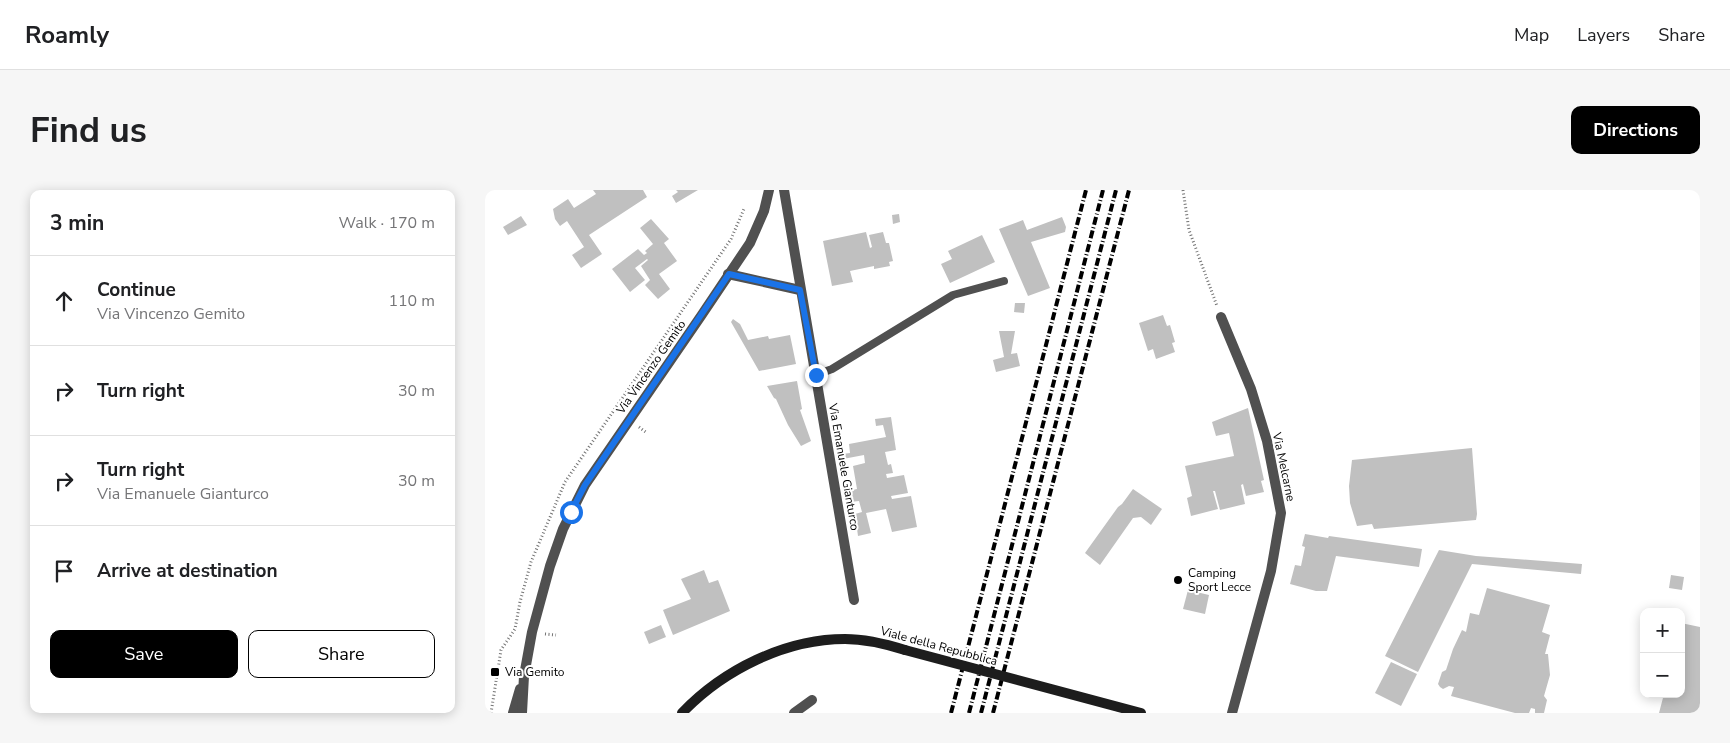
<!DOCTYPE html>
<html lang="en">
<head>
<meta charset="utf-8">
<style>
  :root { --surface:#fff; --page:#f6f6f6; --text:#202124; --muted:#757577; --line:#e0e0e0; --accent:#000 }
  body { margin:0; font-family:"Nunito Sans",sans-serif; background:var(--page); color:var(--text) }
  .controls { position:absolute; right:15px; bottom:15px; display:grid; overflow:hidden; border-radius:10px; box-shadow:0 2px 12px #0003 }
  .controls button { width:45px; height:45px; display:grid; place-items:center; padding:0; border:0; border-bottom:1px solid var(--line); background:var(--surface); color:var(--text); font:25px sans-serif }
  .stop { position:absolute; width:15px; height:15px; margin:-11px; border:4px solid #1a73e8; border-radius:50%; background:#fff }
  .stop.end { background:#1a73e8; border-color:#fff; box-shadow:0 1px 5px #0008 }
  .list { margin:0; padding:0; list-style:none }
  h2 { display:flex; justify-content:space-between; align-items:center; height:65px; margin:0; padding:0 20px; font-size:21px }
  h2 small { font-size:16px; font-weight:400; color:var(--muted) }
  .list li { display:grid; grid-template-columns:32px 1fr auto; gap:15px; align-items:center; box-sizing:border-box; height:90px; padding:0 20px; border-top:1px solid var(--line) }
  .list b { display:block; font-size:19px; white-space:nowrap }
  .list p { margin:0; font-size:16px; white-space:nowrap; color:var(--muted) }
  .list em { font-size:16px; font-style:normal; color:var(--muted) }
  .actions { display:flex; gap:10px; padding:15px 20px }
  .actions a { flex:1; padding:11px 0; border:1px solid var(--accent); border-radius:10px; text-align:center; font-size:18px; color:var(--accent) }
  .actions .main { background:var(--accent); color:#fff }
  .icon { flex:none; width:28px; height:28px; fill:none; stroke:currentColor; stroke-width:2; stroke-linecap:round; stroke-linejoin:round }
  .map { position:relative; flex:none; width:1215px; height:523px; overflow:hidden; border-radius:10px }
  header { display:flex; align-items:center; gap:30px; box-sizing:border-box; height:70px; padding:0 25px; background:var(--surface); border-bottom:1px solid var(--line) }
  header strong { font-size:24px }
  nav { display:flex; gap:28px; margin-inline-start:auto; font-size:18px }
  .intro { display:flex; align-items:center; justify-content:space-between; box-sizing:border-box; height:120px; padding:0 30px }
  h1 { margin:0; font-size:35px }
  .button { padding:12px 22px; border-radius:10px; background:var(--accent); color:#fff; font-size:18px; font-weight:700 }
  main { display:flex; gap:30px; padding:0 30px }
  aside { flex:1; background:var(--surface); border-radius:10px; box-shadow:0 2px 12px #0003 }
  .map>svg:first-child { display:block }
</style>
</head>
<body>
<header>
<strong>Roamly</strong>
<nav><a>Map</a><a>Layers</a><a>Share</a></nav>
</header>
<div class="intro"><h1>Find us</h1><a class="button">Directions</a></div>
<main>
<aside>
<h2>3 min<small>Walk · 170 m</small></h2>
<ul class="list">
<li><svg class="icon" aria-label="ahead" viewBox="0 0 24 24"><path d="M12 20V5M6 11l6-6 6 6"/></svg><div><b>Continue</b><p>Via Vincenzo Gemito</p></div><em>110 m</em></li>
<li><svg class="icon" aria-label="right" viewBox="0 0 24 24"><path d="M7 20v-9h11M14 6l5 5-5 5"/></svg><div><b>Turn right</b></div><em>30 m</em></li>
<li><svg class="icon" aria-label="right" viewBox="0 0 24 24"><path d="M7 20v-9h11M14 6l5 5-5 5"/></svg><div><b>Turn right</b><p>Via Emanuele Gianturco</p></div><em>30 m</em></li>
<li><svg class="icon" aria-label="arrive" viewBox="0 0 24 24"><path d="M6 21V4h12l-3 4 3 4H6"/></svg><div><b>Arrive at destination</b></div></li>
</ul>
<div class="actions"><a class="main">Save</a><a>Share</a></div>
</aside>
<div class="map">
<svg width="1215" height="523" viewBox="0 0 1215 523">
  <rect width="100%" height="100%" fill="#fff"/>
  <g fill="#c0c0c0">
    <polygon points="108,0 158,0 162,7 104,45 117,64 96,78 87,65 99,57 82,31 75,36 70,29 68,19 83,9 89,18 111,4"/>
    <polygon points="191,0 213,0 191,13 187,6 193,2"/>
    <polygon points="414,24 415,32 408,34 407,25"/>
    <polygon points="36,26 42,35 23,45 18,37"/>
    <polygon points="577,27 581,37 580,42 546,52 565,98 543,106 514,39 538,30 542,40"/>
    <polygon points="166,29 184,49 179,53 192,71 174,84 185,99 173,109 160,95 165,90 156,76 163,70 162,69 150,78 160,90 145,102 127,79 153,59 159,65 162,63 160,61 168,54 155,38"/>
    <polygon points="381,42 385,58 387,57 384,45 398,42 401,53 404,53 408,71 404,72 405,76 389,79 389,76 365,81 368,92 347,96 338,51"/>
    <polygon points="497,45 510,72 465,93 456,74 467,69 463,61"/>
    <polygon points="530,113 540,113 539,123 529,122"/>
    <polygon points="678,125 682,136 685,135 690,152 687,153 690,162 671,169 668,159 663,161 654,133"/>
    <polygon points="248,129 255,134 263,150 283,146 284,149 305,145 311,174 274,181 246,132"/>
    <polygon points="514,141 530,141 526,164 532,163 535,176 511,182 508,170 519,167"/>
    <polygon points="312,191 317,219 315,220 326,251 316,256 303,235 291,209 289,208 282,196"/>
    <polygon points="763,218 779,290 776,291 779,302 761,306 758,294 756,295 760,314 735,320 730,301 728,301 733,319 706,326 702,308 707,306 700,276 749,266 744,243 731,246 727,232"/>
    <polygon points="406,227 411,260 400,262 403,275 406,274 408,283 401,284 402,288 419,285 423,303 406,306 407,309 426,306 432,337 407,342 401,319 381,323 386,343 373,346 370,324 377,322 374,311 365,312 363,301 372,299 368,276 380,273 379,265 358,269 357,264 365,263 364,254 401,247 398,235 391,236 390,229"/>
    <polygon points="987,258 992,324 991,330 889,339 887,334 872,336 865,313 864,296 867,270"/>
    <polygon points="648,299 677,319 666,335 656,327 648,328 615,375 600,363 633,317 637,314"/>
    <polygon points="820,344 843,348 844,346 937,359 934,377 851,366 842,401 831,401 805,394 810,375 816,376 820,357 817,356"/>
    <polygon points="954,360 991,366 1097,374 1096,384 987,374 933,482 900,466"/>
    <polygon points="219,380 224,393 233,390 245,421 188,445 178,420 206,409 196,389"/>
    <polygon points="1186,385 1199,387 1197,400 1184,398"/>
    <polygon points="1002,398 1065,415 1057,442 1065,445 1060,464 1063,464 1065,485 1059,506 1062,510 1059,523 1050,523 1050,519 1046,518 1044,523 1030,523 966,506 969,497 964,496 958,499 955,497 953,494 957,482 961,480 968,459 977,440 981,442 985,423 994,425"/>
    <polygon points="703,400 724,405 720,424 698,419"/>
    <polygon points="1196,433 1215,437 1215,523 1174,523 1179,504 1196,504"/>
    <polygon points="176,435 181,447 164,454 159,442"/>
    <polygon points="906,472 932,484 916,516 890,503"/>
  </g>
  <g fill="none" stroke-linecap="round" stroke-linejoin="round">
    <g stroke="#727272" stroke-width="3" stroke-dasharray="1 2.5" stroke-linecap="butt">
      <polyline points="698,0 704,40 732,116"/>
      <polyline points="154,237 162,243"/>
      <polyline points="60,444 71,445"/>
      <polyline points="6,523 16,460 30,439 35,412 46,372 80,292 246,49 259,19"/>
    </g>
    <polyline stroke="#505050" stroke-width="8" points="331,185 347,179 468,105 519,91"/>
    <g stroke="#505050" stroke-width="10">
      <polyline points="299,0 369,410"/>
      <polyline points="243,84 315,100"/>
      <polyline points="736,127 766,199 782,251 796,323 786,381 747,523"/>
      <polyline points="309,523 327,510"/>
    </g>
    <g stroke="#505050" stroke-width="10">
      <polyline points="28,523 35,499"/>
      <polyline points="37,523 39,486 47,442 65,376 78,339 100,295 216,126 265,53 279,21 284,0"/>
    </g>
    <path stroke="#1d1d1d" stroke-width="10" d="M197,523C238,480 300,449 360,449C381,449 401,454 420,460"/>
    <g stroke="#000" stroke-width="4" stroke-dasharray="8 2.5 1 2.5" stroke-linecap="butt">
      <polyline points="466,523 601,0"/>
      <polyline points="484,523 618,0"/>
      <polyline points="496,523 631,0"/>
      <polyline points="508,523 644,0"/>
    </g>
    <polyline stroke="#1d1d1d" stroke-width="10" points="420,460 656,523"/>
  </g>
  <g fill="none" stroke-linecap="round" stroke-linejoin="round">
    <polyline stroke="#1a73e8" stroke-width="6" points="86,322 100,295 244,84 315,100 331,185"/>
  </g>
  <g fill="#000" stroke="#fff" stroke-width="2">
    <circle cx="693" cy="390" r="5"/>
    <rect x="5" y="477" width="10" height="10" rx="2.5"/>
  </g>
  <g text-anchor="middle" dominant-baseline="central" stroke-width="4" stroke-linejoin="round" paint-order="stroke">
    <g font-size="12" fill="#000" stroke="#fff">
      <text transform="translate(166 177) rotate(-55)">Via Vincenzo Gemito</text>
      <text transform="translate(359 277) rotate(80)">Via Emanuele Gianturco</text>
      <text transform="translate(799 277) rotate(78)">Via Melcarne</text>
      <text transform="translate(454 456) rotate(15)">Viale della Repubblica</text>
    </g>
    <g font-size="12" fill="#000" stroke="#fff" text-anchor="start">
      <text x="703" y="383">Camping<tspan x="703" dy="14">Sport Lecce</tspan></text>
      <text x="20" y="482">Via Gemito</text>
    </g>
  </g>
</svg>
<div class="controls">
<button>+</button>
<button>−</button>
</div>
<div class="stop" style="left:86px;top:322px"></div>
<div class="stop end" style="left:331px;top:185px"></div>
</div>
</main>
</body>
</html>
